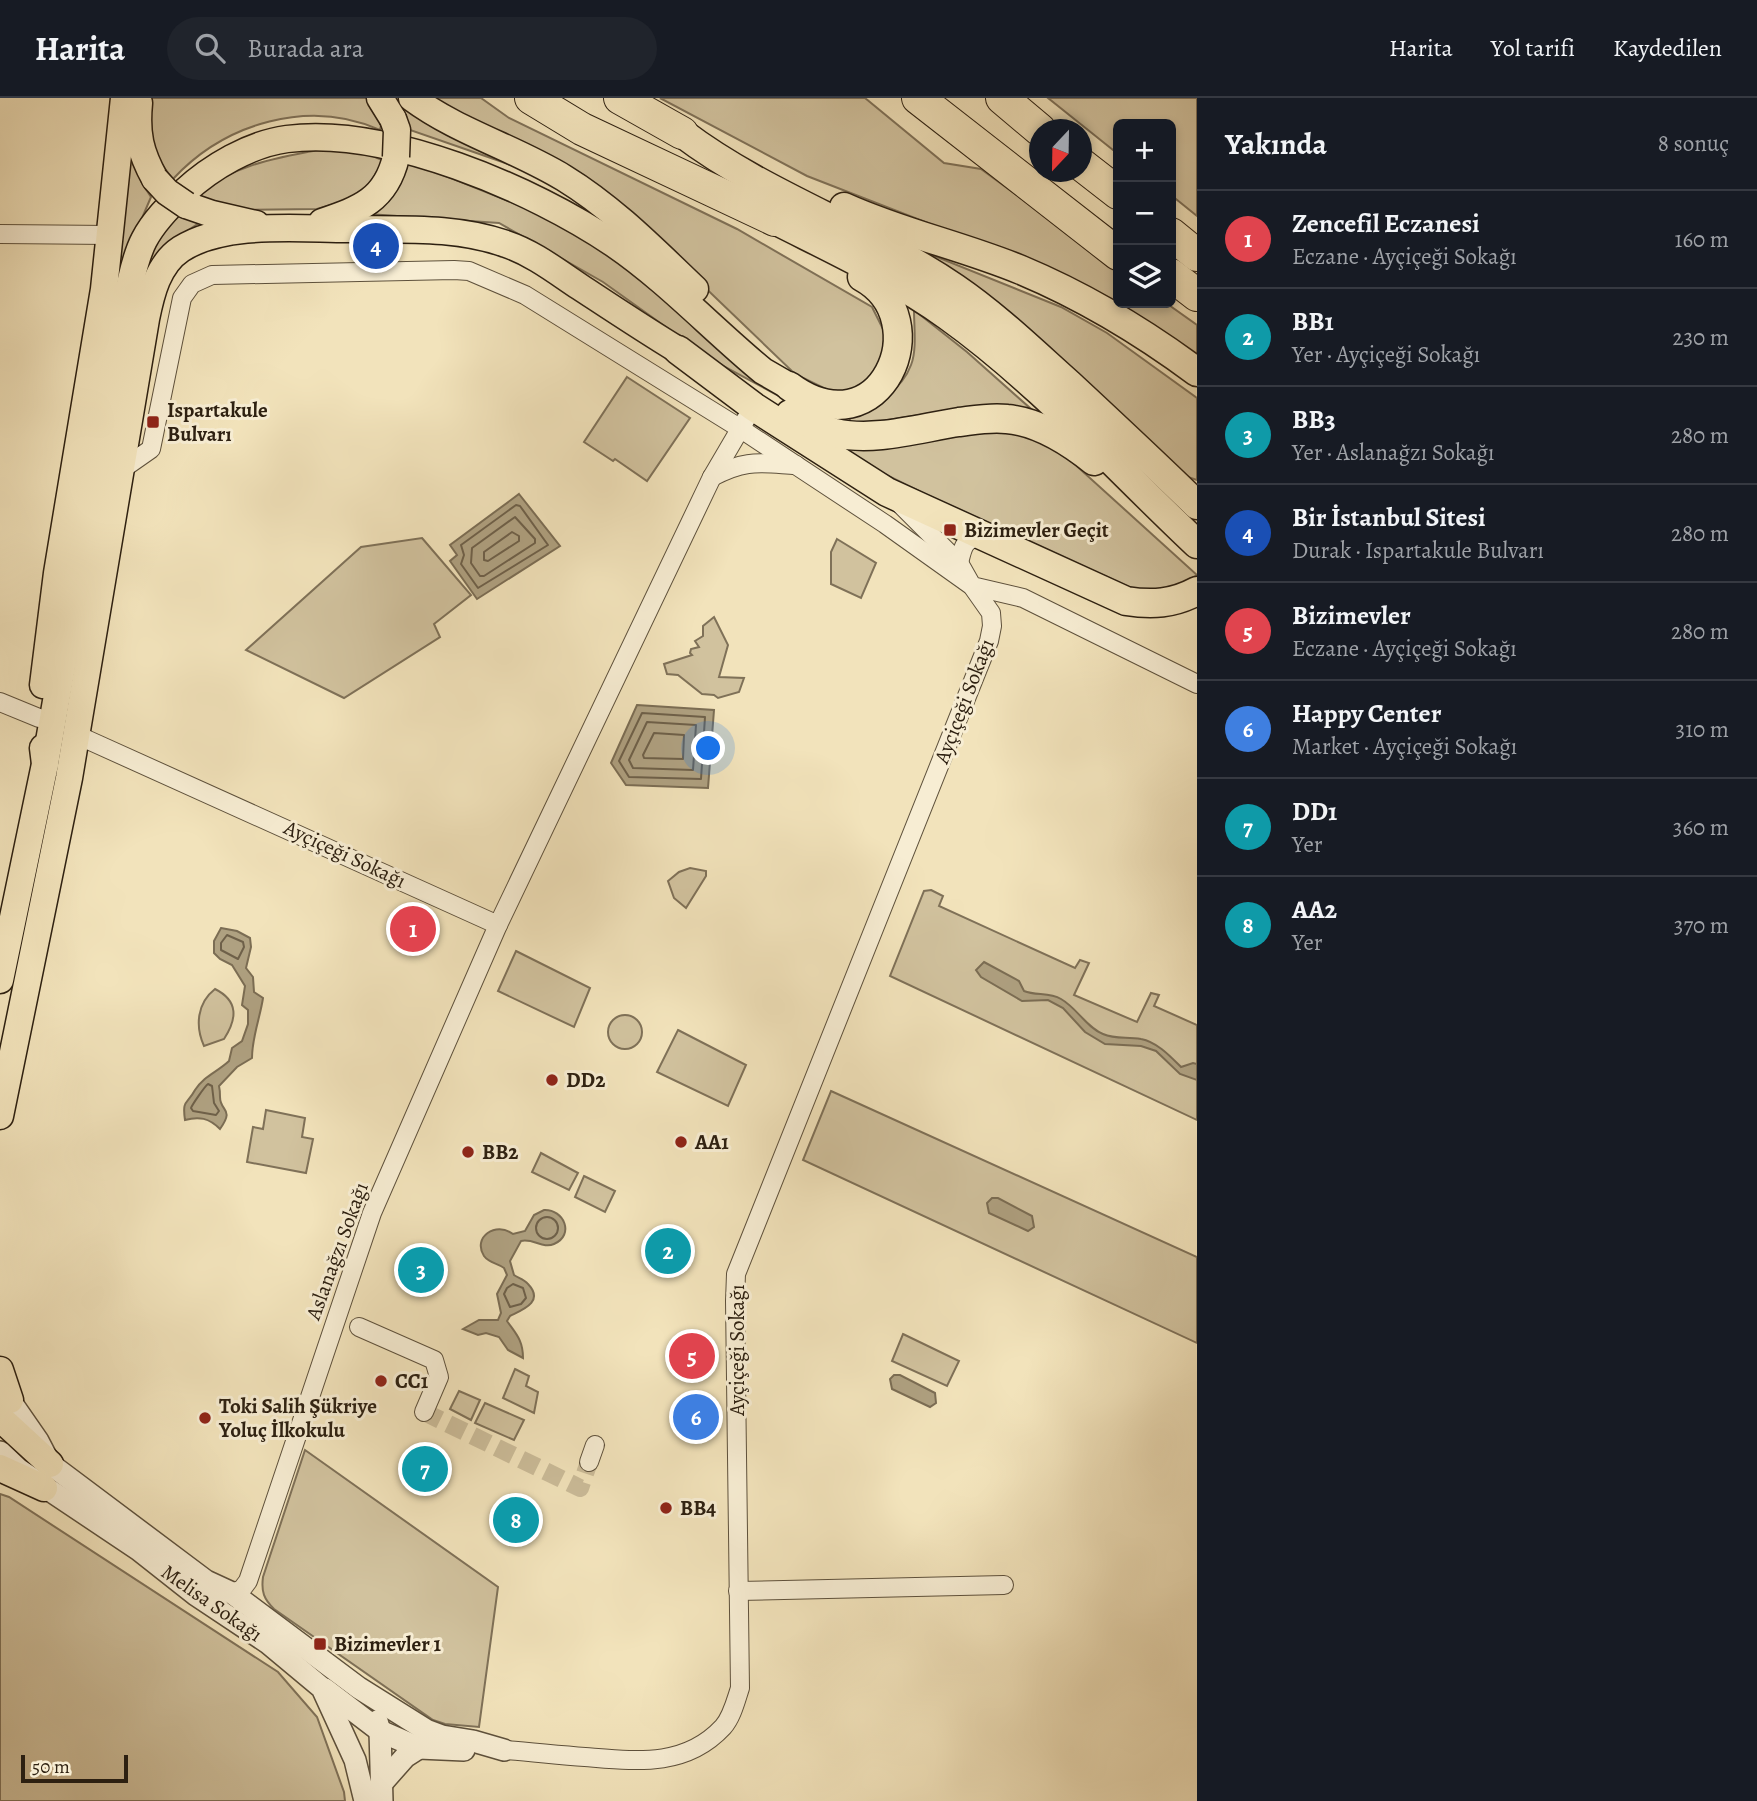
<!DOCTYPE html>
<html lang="tr">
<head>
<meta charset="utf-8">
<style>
  :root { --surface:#171b24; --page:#20242c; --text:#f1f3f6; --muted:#9ea1a6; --line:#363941; --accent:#1a73e8 }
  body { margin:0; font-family:Alegreya,serif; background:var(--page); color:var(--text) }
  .controls { position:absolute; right:21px; top:21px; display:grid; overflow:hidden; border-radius:10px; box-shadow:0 4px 10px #0003 }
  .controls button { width:63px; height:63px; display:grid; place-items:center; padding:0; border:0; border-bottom:2px solid var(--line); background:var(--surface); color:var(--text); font:35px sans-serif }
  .compass { position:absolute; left:1029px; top:21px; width:63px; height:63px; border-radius:50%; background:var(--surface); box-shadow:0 4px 10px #0003; rotate:202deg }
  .scale { position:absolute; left:21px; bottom:18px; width:107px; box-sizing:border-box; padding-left:7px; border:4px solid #2d2011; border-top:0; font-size:19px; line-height:24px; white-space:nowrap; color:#2d2011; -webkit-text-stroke:5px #f7edd3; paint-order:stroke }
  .you { position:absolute; left:709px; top:651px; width:24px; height:24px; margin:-18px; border:5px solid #fff; border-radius:50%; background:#1a73e8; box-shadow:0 0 0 10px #1a73e833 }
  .badge { display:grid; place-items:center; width:46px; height:46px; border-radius:50%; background:var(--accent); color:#fff; font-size:23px; font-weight:700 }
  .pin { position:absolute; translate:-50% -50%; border:4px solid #fff; box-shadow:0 2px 7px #0006 }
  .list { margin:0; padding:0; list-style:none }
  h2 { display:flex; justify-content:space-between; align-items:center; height:91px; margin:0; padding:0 28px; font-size:30px }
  h2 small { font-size:23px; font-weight:400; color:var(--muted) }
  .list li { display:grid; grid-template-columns:46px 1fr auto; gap:21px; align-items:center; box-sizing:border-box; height:98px; padding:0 28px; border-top:2px solid var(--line) }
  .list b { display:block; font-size:26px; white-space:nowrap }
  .list p { margin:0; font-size:23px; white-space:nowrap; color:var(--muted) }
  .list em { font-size:23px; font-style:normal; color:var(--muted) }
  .icon { flex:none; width:38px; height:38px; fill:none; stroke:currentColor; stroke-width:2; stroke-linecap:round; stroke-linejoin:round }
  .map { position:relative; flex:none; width:1197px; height:1703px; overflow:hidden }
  header { display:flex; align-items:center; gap:42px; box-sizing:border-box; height:98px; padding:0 35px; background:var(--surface); border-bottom:2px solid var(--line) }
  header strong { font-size:33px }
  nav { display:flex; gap:38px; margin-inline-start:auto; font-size:24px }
  .search { width:490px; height:63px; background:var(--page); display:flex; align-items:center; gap:18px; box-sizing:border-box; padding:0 24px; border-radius:38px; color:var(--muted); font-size:26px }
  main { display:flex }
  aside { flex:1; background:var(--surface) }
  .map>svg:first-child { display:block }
</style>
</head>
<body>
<header>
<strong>Harita</strong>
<div class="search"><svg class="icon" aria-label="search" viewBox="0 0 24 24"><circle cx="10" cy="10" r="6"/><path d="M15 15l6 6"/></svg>Burada ara</div>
<nav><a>Harita</a><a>Yol tarifi</a><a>Kaydedilen</a></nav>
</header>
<main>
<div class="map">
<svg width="1197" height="1703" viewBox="0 0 1197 1703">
  <rect width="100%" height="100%" fill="#f2e3bb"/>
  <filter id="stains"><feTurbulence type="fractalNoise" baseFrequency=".00286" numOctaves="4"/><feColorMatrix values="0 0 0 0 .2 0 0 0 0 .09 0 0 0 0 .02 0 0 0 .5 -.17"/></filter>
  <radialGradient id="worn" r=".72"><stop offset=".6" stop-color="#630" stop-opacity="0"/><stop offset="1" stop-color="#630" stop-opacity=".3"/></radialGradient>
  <g fill="#d1c29e" stroke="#7f7158" stroke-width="2">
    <path d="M148,0H367L382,23L380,32C309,0 225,25 173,81C146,48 148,41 148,0Z"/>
    <polygon points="431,0 481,0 509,20 737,131 872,209 885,235 885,250 878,269 866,283 849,293 832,294 795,276 618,106"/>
    <polygon points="660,0 865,0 944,65 981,71 1118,171 1118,205 1166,205 1197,227 1197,261 1064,178 807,78"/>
    <polygon points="1048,0 1197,0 1197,118 1171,97 1171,26 1118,26 1118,56"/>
    <polygon points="392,2 514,68 410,32"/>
    <polygon points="128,49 142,85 151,99 119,174"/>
    <path d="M319,52L362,53L384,63L369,86L355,100L317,111L235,112L192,98C236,68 267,61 319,52Z"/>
    <polygon points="406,62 581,132 678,206 779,298 712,262 603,184 499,125 368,116"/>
    <polygon points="174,113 199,125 163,149 145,175 142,173"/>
    <polygon points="927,155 1061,209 1107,235 1197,300 1197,382 1188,379 1060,259"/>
    <path d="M914,212L967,254L1030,310L977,308L849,328L850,320C873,310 902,292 911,267C917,252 914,229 914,212Z"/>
    <polygon points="627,279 690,320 647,383 615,361 613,363 584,344"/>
    <path d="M985,333L1019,334L1059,352L1197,477C1175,491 1156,494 1131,490L925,396L862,365L835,348Z"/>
    <polygon points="422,440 471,497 434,526 440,539 344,600 246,552 361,449"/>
    <polygon points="837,441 876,465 861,500 831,486 831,454"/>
    <polygon points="714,519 728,547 719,579 744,580 739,594 718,600 714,597 702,596 678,577 667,576 664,566 692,557 690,555 691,551 699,549 695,543 703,538 703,528"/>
    <polygon points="690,770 706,773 706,778 686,810 674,800 668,783 679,774"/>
    <polygon points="931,792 943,798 939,808 1075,870 1080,862 1089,865 1074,897 1137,924 1151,895 1159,897 1154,908 1197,927 1197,1022 890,878 924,793"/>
    <polygon points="516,853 590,890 574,929 498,893"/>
    <path d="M215,891C239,903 237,921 224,941L204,948C195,928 197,905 215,891Z"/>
    <circle cx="625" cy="934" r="17"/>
    <polygon points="678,932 746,967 728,1008 657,974"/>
    <polygon points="831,993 1197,1159 1197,1245 803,1062"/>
    <polygon points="266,1012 305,1020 302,1039 313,1041 306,1075 247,1064 253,1029 263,1031"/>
    <polygon points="541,1055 578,1075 569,1092 532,1074"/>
    <polygon points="584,1078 615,1093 605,1114 575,1099"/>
    <polygon points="903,1236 959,1263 947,1288 892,1263"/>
    <polygon points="515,1271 529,1278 526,1288 538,1294 534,1315 503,1300"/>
    <polygon points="459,1293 480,1302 471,1322 450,1311"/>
    <polygon points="485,1305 524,1322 514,1342 475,1325"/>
    <path d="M305,1352L498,1489L479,1629L445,1626L433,1622L274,1511C264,1501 261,1494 263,1479Z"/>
    <polygon points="0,1396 9,1399 278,1574 317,1619 344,1694 345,1703 0,1703"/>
  </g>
  <g fill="#afa181" stroke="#7b6d54" stroke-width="2">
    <polygon points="519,396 560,448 477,501 450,463 457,457 450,447"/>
    <polygon points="637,607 714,612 708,690 626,687 611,665"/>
    <path d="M221,830L237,833L250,840L251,849L246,870L253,879L254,894L263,900C260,920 252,939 252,960L237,969L219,988C220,992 220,995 220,999C220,1014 235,1010 220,1031C209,1020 199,1018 185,1022C182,1001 187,1007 195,992C205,977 216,975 229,963L232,950L242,943L248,926V912L242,907L245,888L232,867L220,861L214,855V843Z"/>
    <path d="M984,864L1019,883L1024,893C1036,898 1049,894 1061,901C1077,910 1086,929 1103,936C1116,942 1128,938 1141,941C1157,944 1170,958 1181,969L1193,965L1197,966V982L1180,976L1156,953L1141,948L1105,946L1085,934L1063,910L1048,902L1022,903L981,879L976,872Z"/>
    <polygon points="992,1100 998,1100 1032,1118 1034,1129 1028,1133 989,1115 987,1105"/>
    <path d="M544,1112C564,1111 575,1137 554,1146C543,1151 533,1140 521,1143L510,1163L514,1177C518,1180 524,1181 528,1186C545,1204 522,1212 510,1218L507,1223C516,1236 523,1242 523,1260L508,1252L499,1239L486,1235L478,1237L463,1231L479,1222H498L501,1215L497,1196L507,1177L504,1170C497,1165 489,1165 484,1158C472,1139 496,1123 513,1136L525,1133L534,1117Z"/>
    <polygon points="894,1277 900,1277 935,1295 936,1305 930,1309 892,1291 890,1281"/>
  </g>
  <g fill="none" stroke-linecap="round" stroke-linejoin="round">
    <g stroke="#6e6049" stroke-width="2">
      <polygon points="516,407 520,408 548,447 478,490 461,466 464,457 461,447"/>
      <polygon points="515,419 535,441 535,445 484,478 480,478 471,465 472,450"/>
      <polygon points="512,434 519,438 519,443 488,463 484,462 484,454"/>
      <polygon points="642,615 705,619 701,681 629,679 619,663"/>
      <polygon points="647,624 696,627 693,672 633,670 629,662"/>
      <polygon points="654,635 684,637 683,661 644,660 643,657"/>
      <polygon points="227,837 243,844 244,849 238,861 221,852 221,845"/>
      <path d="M208,986L212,988L214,1005L219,1013L216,1017L193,1013L191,1010C192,1007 205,988 208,986Z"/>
      <circle cx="547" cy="1130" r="11"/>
      <polygon points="513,1186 523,1190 526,1200 521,1206 510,1209 504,1196 507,1190"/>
    </g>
    <polyline stroke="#cbbc99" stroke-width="18" stroke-dasharray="18 9" stroke-linecap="butt" points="424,1314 580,1390 589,1364"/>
    <g stroke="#5e513c" stroke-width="20">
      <g id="minor">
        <polyline points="0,136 110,137"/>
        <path d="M121,372L151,351L182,200L192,186L212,177L454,172L469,173L525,197L741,331L885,426L972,488L991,515L992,528L989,543L736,1176L735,1203L740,1590C736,1602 732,1619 723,1629C685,1670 635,1663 585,1659C558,1657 531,1654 504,1652"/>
        <path d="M712,379C746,361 759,365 796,367"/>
        <polyline points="900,406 959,465 972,488 1023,500 1197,586"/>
        <path d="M959,465C963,449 963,442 981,438"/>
        <polyline points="0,604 39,620"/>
        <polyline points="77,637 498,827 712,379 746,321"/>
        <polyline points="359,1229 434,1262 439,1279 424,1314"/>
        <polyline points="589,1364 595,1347"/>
        <polyline points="738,1493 1004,1487"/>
        <polyline points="232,1495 242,1491 248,1483 372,1115 498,827"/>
      </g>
    </g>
    <g stroke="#5e513c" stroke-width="24">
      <g id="tertiary">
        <polyline points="2,1291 38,1343 50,1366 206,1483 232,1495 359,1590 426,1632 442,1638 473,1643 504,1652"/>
        <polyline points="0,1354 18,1371 139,1452 196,1497 268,1545 322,1590 355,1662 365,1703"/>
        <polyline points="325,1591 380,1633 419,1650 464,1652"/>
        <polyline points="377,1623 380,1633 382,1703"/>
        <polyline points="382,1685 405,1659 419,1650"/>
      </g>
    </g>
    <g stroke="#2d2011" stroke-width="29">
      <g id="primary">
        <polyline points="380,0 393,21"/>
        <path d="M412,0C458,34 515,50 564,80C613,110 654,152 695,191"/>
        <path d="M139,5C136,36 140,54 155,81"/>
        <polyline points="186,107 212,116 256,126"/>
        <path d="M322,124C360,111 386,102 396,59"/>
        <polyline points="43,587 57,475 104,191 124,0"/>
        <path d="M45,666L127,198C132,179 135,159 144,142C154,123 169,108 184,94C211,69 250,46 287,41C386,28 533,91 614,146C668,183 713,232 763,273L789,288"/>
        <polyline points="0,882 45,666 43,650"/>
        <path d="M0,1018L69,680L146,221C151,196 158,166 181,151C225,123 298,131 348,131C401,132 456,128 506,146C533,155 556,173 580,189C612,210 645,232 678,252"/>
        <polyline points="0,1272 10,1302"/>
        <polyline points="0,1320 50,1366"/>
        <polyline points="0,1370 44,1390"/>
      </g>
    </g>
    <g stroke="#2d2011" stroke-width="31">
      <g id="trunk">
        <path d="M682,35C765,98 868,131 955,190C996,218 1032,253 1069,286C1112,326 1155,366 1197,407"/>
        <path d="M844,109C901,135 963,148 1021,172C1083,198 1143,234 1197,274"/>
        <path d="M775,122C834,152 895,180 948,218C1040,284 1115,369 1197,446"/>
        <path d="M678,252L754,309L887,394L1126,503C1152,507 1173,506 1197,493"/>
        <path d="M789,288C881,356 939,221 862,179"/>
        <path d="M790,316C804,323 819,331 835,335C875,344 919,330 959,324C975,322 990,319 1007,321C1039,324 1069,343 1094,363"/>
      </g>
    </g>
    <g stroke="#2d2011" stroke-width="34">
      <g id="motorway">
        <polyline points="531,0 582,31 775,122"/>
        <polyline points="620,0 682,35"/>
        <polyline points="918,0 1118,156"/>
        <polyline points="1002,0 1040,32"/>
        <polyline points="1082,67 1118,95"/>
        <polyline points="1171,136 1197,157"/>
        <polyline points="1171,177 1197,197"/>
      </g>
    </g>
    <use href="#minor" stroke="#f7edd3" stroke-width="18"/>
    <use href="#tertiary" stroke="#f7edd3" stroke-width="21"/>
    <use href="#primary" stroke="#f2e3bb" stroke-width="26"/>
    <use href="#trunk" stroke="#f2e3bb" stroke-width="28"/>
    <use href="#motorway" stroke="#f2e3bb" stroke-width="32"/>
    <g stroke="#2d2011" stroke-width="29" stroke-linecap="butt">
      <g id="primary-bridge">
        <polyline points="393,21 397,32 396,59"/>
        <polyline points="155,81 167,94 186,107"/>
      </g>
    </g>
    <use href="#primary-bridge" stroke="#f2e3bb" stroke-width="26"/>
  </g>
  <g fill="#8f2418" stroke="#f7edd3" stroke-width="2.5">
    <rect x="146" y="317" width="14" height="14" rx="3.5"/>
    <rect x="943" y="425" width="14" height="14" rx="3.5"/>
    <circle cx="552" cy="982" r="7"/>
    <circle cx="681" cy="1044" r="7"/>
    <circle cx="468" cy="1054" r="7"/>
    <circle cx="381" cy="1283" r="7"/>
    <circle cx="205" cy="1320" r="7"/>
    <circle cx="666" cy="1410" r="7"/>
    <rect x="313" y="1539" width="14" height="14" rx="3.5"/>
  </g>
  <g text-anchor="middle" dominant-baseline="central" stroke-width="6" stroke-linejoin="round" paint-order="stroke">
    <g font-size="21" font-weight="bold" fill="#2d2011" stroke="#f7edd3" text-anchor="start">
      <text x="167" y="312">Ispartakule<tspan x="167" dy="24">Bulvarı</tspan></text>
      <text x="964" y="432">Bizimevler Geçit</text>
      <text x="566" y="982">DD2</text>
      <text x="695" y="1044">AA1</text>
      <text x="482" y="1054">BB2</text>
      <text x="395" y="1283">CC1</text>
      <text x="219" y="1308">Toki Salih Şükriye<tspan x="219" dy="24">Yoluç İlkokulu</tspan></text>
      <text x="680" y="1410">BB4</text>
      <text x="334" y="1546">Bizimevler 1</text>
    </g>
    <g font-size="21" fill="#2d2011" stroke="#f7edd3">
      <text transform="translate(964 603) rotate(-69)">Ayçiçeği Sokağı</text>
      <text transform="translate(345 756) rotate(25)">Ayçiçeği Sokağı</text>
      <text transform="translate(337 1153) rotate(-70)">Aslanağzı Sokağı</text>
      <text transform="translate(737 1252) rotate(-90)">Ayçiçeği Sokağı</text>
      <text transform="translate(212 1505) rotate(35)">Melisa Sokağı</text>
    </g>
  </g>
  <rect width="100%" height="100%" filter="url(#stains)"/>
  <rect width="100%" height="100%" fill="url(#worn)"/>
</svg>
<div class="controls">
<button>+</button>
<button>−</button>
<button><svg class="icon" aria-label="layers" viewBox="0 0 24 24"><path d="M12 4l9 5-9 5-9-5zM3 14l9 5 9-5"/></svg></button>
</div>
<svg class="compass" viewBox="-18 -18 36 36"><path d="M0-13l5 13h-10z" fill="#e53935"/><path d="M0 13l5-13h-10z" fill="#9ea1a6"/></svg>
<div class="scale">50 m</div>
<div class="you"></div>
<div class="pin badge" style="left:413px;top:831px;background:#e0444e">1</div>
<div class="pin badge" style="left:668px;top:1153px;background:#0f9aa8">2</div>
<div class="pin badge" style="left:421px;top:1172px;background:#0f9aa8">3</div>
<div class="pin badge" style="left:376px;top:148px;background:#1a4fb4">4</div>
<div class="pin badge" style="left:692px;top:1258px;background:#e0444e">5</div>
<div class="pin badge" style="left:696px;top:1319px;background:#3f7fe0">6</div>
<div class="pin badge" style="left:425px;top:1371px;background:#0f9aa8">7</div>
<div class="pin badge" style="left:516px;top:1422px;background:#0f9aa8">8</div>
</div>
<aside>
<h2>Yakında<small>8 sonuç</small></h2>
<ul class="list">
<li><span class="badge" style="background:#e0444e">1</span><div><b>Zencefil Eczanesi</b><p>Eczane · Ayçiçeği Sokağı</p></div><em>160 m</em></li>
<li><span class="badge" style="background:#0f9aa8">2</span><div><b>BB1</b><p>Yer · Ayçiçeği Sokağı</p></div><em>230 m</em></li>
<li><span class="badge" style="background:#0f9aa8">3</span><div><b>BB3</b><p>Yer · Aslanağzı Sokağı</p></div><em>280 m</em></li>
<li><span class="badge" style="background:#1a4fb4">4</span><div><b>Bir İstanbul Sitesi</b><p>Durak · Ispartakule Bulvarı</p></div><em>280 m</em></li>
<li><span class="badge" style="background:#e0444e">5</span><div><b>Bizimevler</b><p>Eczane · Ayçiçeği Sokağı</p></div><em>280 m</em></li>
<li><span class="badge" style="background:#3f7fe0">6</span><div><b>Happy Center</b><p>Market · Ayçiçeği Sokağı</p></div><em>310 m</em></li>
<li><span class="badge" style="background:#0f9aa8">7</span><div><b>DD1</b><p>Yer</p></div><em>360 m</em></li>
<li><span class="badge" style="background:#0f9aa8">8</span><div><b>AA2</b><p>Yer</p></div><em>370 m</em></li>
</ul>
</aside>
</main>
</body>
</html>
